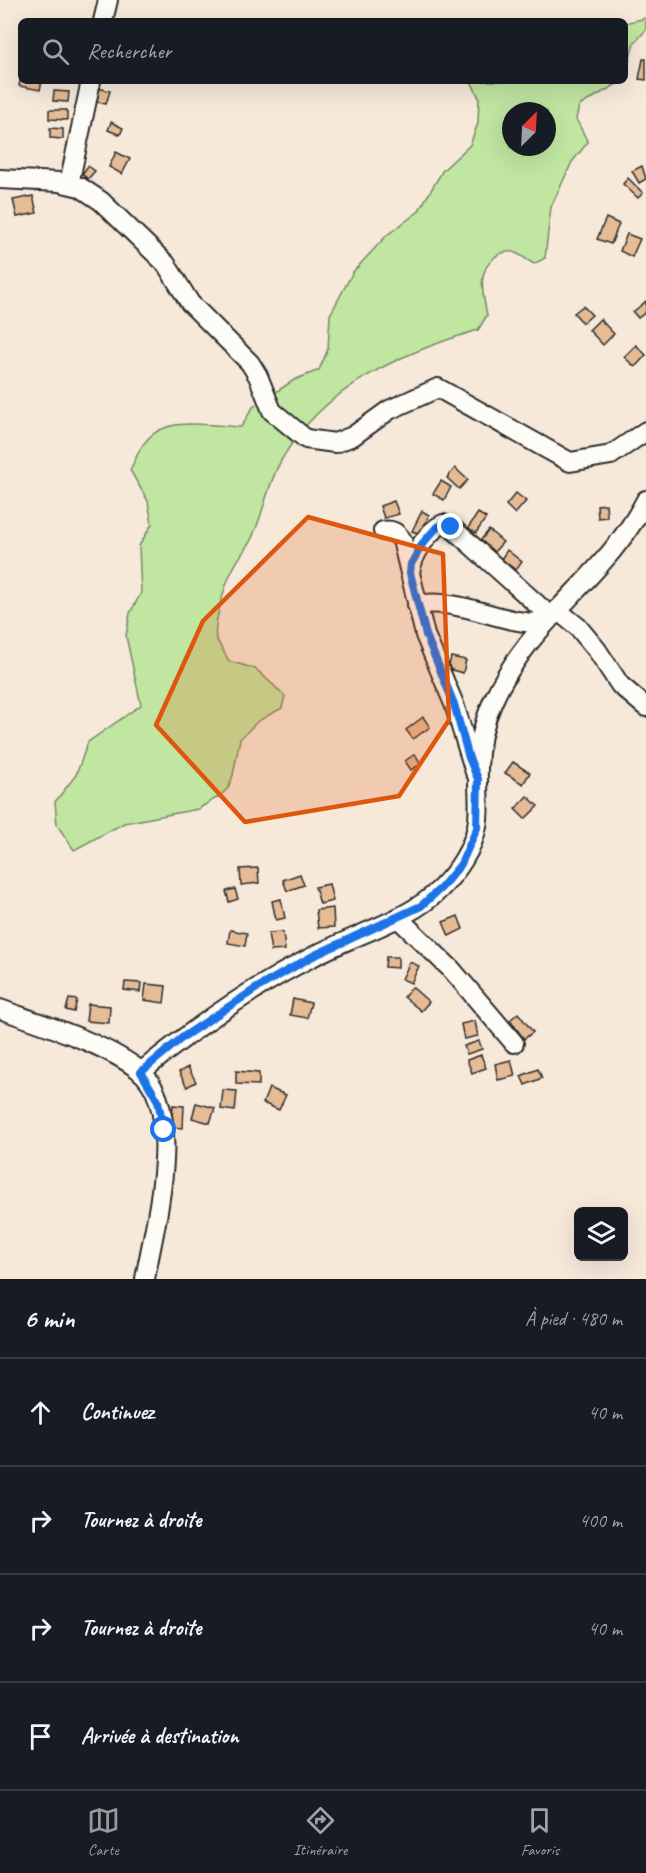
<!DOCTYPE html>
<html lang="fr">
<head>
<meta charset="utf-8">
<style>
  :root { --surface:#171b24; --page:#242831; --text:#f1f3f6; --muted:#9ea1a6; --line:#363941; --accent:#98999b }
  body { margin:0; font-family:Caveat,sans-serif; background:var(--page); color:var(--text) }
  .controls { position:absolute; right:18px; bottom:18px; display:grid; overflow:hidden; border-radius:9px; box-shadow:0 6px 24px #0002 }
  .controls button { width:54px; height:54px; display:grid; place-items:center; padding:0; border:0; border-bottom:2px solid var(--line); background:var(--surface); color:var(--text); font:30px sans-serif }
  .compass { position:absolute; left:502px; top:102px; width:54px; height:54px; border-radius:50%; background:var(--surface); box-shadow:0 6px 24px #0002; rotate:24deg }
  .stop { position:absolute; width:18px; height:18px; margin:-14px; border:4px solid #1a73e8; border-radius:50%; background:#fff }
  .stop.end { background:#1a73e8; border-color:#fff; box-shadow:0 2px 6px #0008 }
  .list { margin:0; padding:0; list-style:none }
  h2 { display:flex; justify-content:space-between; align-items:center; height:78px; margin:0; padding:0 24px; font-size:26px }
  h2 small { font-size:20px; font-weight:400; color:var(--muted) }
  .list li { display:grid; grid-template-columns:39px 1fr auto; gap:18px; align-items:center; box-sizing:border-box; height:108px; padding:0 24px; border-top:2px solid var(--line) }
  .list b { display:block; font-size:22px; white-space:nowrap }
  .list em { font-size:20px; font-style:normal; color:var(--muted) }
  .icon { flex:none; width:33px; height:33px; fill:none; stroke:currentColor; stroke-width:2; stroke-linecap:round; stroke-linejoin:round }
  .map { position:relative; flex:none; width:646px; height:1279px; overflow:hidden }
  .search { position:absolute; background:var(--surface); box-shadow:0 6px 24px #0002; left:18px; right:18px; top:18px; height:66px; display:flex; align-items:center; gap:15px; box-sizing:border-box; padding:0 21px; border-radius:9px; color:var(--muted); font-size:22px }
  .sheet { height:510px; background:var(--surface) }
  nav { display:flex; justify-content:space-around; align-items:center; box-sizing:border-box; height:84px; border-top:2px solid var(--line); background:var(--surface); font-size:16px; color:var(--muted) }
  nav a { display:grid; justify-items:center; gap:3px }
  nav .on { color:var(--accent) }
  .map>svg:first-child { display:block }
</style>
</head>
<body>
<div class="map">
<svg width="646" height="1279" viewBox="0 0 646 1279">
  <rect width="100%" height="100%" fill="#f6e9da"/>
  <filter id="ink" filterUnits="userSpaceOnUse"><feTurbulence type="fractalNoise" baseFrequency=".0167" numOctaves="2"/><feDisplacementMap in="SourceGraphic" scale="12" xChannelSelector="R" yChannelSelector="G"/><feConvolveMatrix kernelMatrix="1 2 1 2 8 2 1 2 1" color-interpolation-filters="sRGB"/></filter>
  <g filter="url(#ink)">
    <g fill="#c0e6a1" stroke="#768866" stroke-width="1.5" fill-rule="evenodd">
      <polygon points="646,18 646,30 634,43 625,77 625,23"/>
      <path d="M471,81H622L579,106L576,119L588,142L572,162L551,207L545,258L534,264C527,260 520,254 513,252C506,251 500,253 495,257C476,272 483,294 487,315L478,330C401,353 323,387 282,459C267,484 264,514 251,540C245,550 237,560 232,571C226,582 213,624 216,637C218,644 225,653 229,661L256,669L285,696L282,708L258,721L240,739L233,775L229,787L220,796L198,809L124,823L74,850L57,825L55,802L76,775L88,742L141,705L126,636L130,613L141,593L139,546L152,524L148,501L130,470C135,461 139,448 146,441C167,415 211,426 241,427L253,407L294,380L319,370L328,349L330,315L353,272L387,235L418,212L443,170L470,145L478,123L479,98ZM511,111H547V147H511Z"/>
    </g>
    <g fill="#e5bc95" stroke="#2b2b2b" stroke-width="1.5">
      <polygon points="643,59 646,59 646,80 639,79"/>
      <polygon points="21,76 21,81 42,81 40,90 19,86"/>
      <polygon points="98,88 110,91 106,104 94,101"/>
      <polygon points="54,91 69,92 68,102 53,101"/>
      <polygon points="49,110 67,110 67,120 49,119"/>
      <polygon points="111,122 123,128 120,135 108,130"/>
      <polygon points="50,128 63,129 63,139 50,138"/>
      <polygon points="116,152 130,159 122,174 109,167"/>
      <polygon points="88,166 95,171 88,179 82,174"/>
      <polygon points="642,166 646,179 639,183 632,171"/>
      <polygon points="628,178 643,193 638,198 623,184"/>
      <polygon points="33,196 37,213 17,217 13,200"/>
      <polygon points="606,218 619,224 611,244 597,239"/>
      <polygon points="627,234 640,239 632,257 620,251"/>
      <polygon points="646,301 646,312 638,318 633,312"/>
      <polygon points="583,306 592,315 583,323 574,313"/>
      <polygon points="600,319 614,334 603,345 589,330"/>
      <polygon points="636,345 646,355 635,367 624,357"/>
      <polygon points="455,468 468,480 459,489 447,478"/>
      <polygon points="441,481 451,487 444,500 433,494"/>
      <polygon points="516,493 526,501 515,514 506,505"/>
      <polygon points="394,501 399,514 384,518 380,506"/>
      <polygon points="606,504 607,517 598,518 597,505"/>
      <polygon points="422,511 429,515 420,534 412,531"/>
      <polygon points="478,513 486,518 476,533 468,528"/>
      <polygon points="489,530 503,542 494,552 480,541"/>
      <polygon points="507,550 522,562 516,570 501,559"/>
      <polygon points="451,657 466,660 463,673 448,669"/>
      <polygon points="423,717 430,727 413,739 406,730"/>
      <polygon points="415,754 421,764 411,770 405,761"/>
      <polygon points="513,762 530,773 523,784 505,773"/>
      <polygon points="527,796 538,806 525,819 515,809"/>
      <polygon points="258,868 259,883 241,885 240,869"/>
      <polygon points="300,874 304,885 287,891 283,880"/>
      <polygon points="329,884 333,901 320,904 315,887"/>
      <polygon points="235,889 238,899 229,902 226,891"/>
      <polygon points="281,899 285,918 276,920 272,901"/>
      <polygon points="333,908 334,927 318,928 316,910"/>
      <polygon points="458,916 463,929 449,936 443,922"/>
      <polygon points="230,930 247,933 245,946 228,943"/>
      <polygon points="283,932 285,950 271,951 268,933"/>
      <polygon points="386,957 398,957 398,968 385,967"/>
      <polygon points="410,962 419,966 411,983 402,979"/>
      <polygon points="125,982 141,983 140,992 124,990"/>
      <polygon points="146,984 166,986 164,1003 144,1000"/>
      <polygon points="412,987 429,1002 421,1011 404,997"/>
      <polygon points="69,999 77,1000 74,1012 66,1010"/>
      <polygon points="293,999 311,1003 307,1018 290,1015"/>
      <polygon points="88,1004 110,1006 109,1023 86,1021"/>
      <polygon points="518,1013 533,1032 524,1039 510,1020"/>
      <polygon points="475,1021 478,1036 464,1039 461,1024"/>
      <polygon points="479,1041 482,1049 467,1054 464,1046"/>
      <polygon points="481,1055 486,1068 472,1073 467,1060"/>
      <polygon points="511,1060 515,1076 498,1080 495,1064"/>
      <polygon points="188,1067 196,1082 187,1087 179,1072"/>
      <polygon points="538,1069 542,1078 525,1085 521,1076"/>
      <polygon points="236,1071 259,1073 259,1085 236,1084"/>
      <polygon points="269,1088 286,1095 279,1110 263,1103"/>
      <polygon points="223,1090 237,1091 235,1111 221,1109"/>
      <polygon points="196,1103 215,1108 210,1123 192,1118"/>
      <polygon points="173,1105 184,1106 183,1128 171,1127"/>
    </g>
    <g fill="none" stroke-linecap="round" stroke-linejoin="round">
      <g stroke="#2b2b2b" stroke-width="22">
        <g id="minor">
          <polyline points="103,21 108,0"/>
          <polyline points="0,179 59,182 80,187 101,201 166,264 190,303 250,363 258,376 272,411 306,439 335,443 353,436 389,410 438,388 570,462 611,455 646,431"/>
          <polyline points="69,184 91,81"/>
          <path d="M383,531C392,529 396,532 402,540L425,635L454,704L475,772"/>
          <path d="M410,573C412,556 427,531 443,524L451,527L550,616"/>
          <path d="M417,605C461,597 501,625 544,623"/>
          <polyline points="557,610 578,627 597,650 620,685 646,707"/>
          <polyline points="398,918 452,970 514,1043"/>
          <path d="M0,1009C41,1024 105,1043 139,1070C187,1109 154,1227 145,1279"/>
          <path d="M141,1072C195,1027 251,988 314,956C353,935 412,919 441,888C457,872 473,849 477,826C480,811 478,796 478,781C477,754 482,726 493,701C529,619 605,579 646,500"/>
        </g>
      </g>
      <use href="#minor" stroke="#fdfcf7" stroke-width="18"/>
    </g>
  </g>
  <g fill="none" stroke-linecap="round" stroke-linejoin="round" filter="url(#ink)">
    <polyline stroke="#1a73e8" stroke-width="8" points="164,1130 158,1101 141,1072 183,1037 257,988 313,956 421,906 441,888 461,864 477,828 478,779 469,758 454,704 426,635 410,573 411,564 423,543 437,527 443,524 451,527"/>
  </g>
  <path fill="#df570e" fill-opacity="0.2" stroke="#df570e" stroke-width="4.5" stroke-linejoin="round" d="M308,517L443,554L449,720L399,796L245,822L156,725L203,621Z"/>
</svg>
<div class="controls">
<button><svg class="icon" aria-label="layers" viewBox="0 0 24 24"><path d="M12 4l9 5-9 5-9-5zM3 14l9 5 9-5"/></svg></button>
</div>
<svg class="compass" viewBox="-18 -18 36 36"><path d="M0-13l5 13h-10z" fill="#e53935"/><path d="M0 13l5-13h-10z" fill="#9ea1a6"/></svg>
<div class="stop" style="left:164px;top:1130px"></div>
<div class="stop end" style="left:451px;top:527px"></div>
<div class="search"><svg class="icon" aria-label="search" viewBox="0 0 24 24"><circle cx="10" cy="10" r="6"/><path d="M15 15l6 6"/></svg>Rechercher</div>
</div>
<section class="sheet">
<h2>6 min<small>À pied · 480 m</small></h2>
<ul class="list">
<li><svg class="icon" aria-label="ahead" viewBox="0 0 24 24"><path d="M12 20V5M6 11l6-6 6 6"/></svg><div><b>Continuez</b></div><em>40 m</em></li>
<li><svg class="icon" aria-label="right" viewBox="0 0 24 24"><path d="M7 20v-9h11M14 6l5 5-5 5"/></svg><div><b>Tournez à droite</b></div><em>400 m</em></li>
<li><svg class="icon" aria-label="right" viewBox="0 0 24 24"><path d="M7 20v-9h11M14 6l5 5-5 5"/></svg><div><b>Tournez à droite</b></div><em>40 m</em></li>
<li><svg class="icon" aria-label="arrive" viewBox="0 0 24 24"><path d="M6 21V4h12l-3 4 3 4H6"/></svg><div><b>Arrivée à destination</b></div></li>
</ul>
</section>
<nav>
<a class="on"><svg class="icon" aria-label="map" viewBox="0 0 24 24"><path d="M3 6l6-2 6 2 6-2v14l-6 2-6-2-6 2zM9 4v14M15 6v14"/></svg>Carte</a>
<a><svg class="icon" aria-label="directions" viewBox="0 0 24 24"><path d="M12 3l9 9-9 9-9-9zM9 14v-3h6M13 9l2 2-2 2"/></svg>Itinéraire</a>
<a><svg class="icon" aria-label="saved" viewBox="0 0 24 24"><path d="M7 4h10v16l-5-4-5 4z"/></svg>Favoris</a>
</nav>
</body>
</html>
